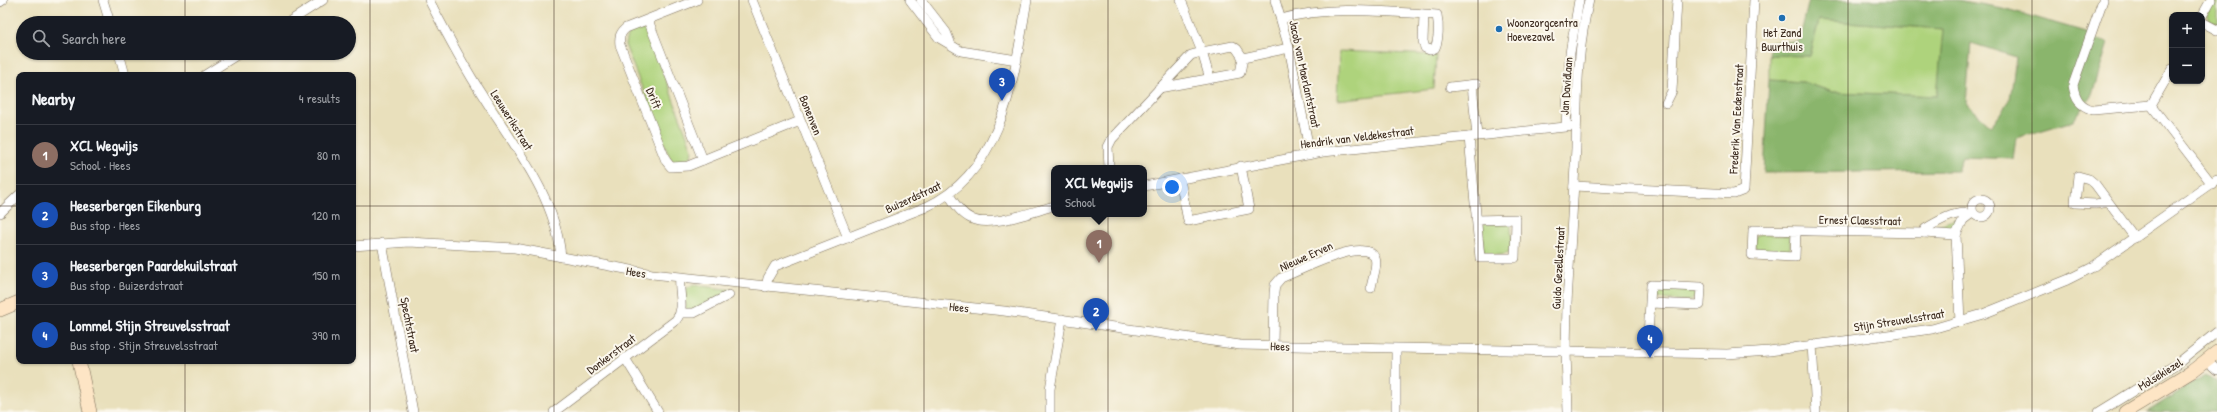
<!DOCTYPE html>
<html lang="en">
<head>
<meta charset="utf-8">
<style>
  :root { --surface:#171b24; --page:#20242c; --text:#f1f3f6; --muted:#9ea1a6; --line:#363941; --accent:#8c9099 }
  body { margin:0; font-family:"Patrick Hand",sans-serif; background:var(--page); color:var(--text) }
  .controls { position:absolute; right:12px; top:12px; display:grid; overflow:hidden; border-radius:8px; box-shadow:0 1px 3px #0004 }
  .controls button { width:36px; height:36px; display:grid; place-items:center; padding:0; border:0; border-bottom:1px solid var(--line); background:var(--surface); color:var(--text); font:20px sans-serif }
  .you { position:absolute; left:1172px; top:187px; width:14px; height:14px; margin:-10px; border:3px solid #fff; border-radius:50%; background:#1a73e8; box-shadow:0 0 0 6px #1a73e833 }
  .badge { display:grid; place-items:center; width:26px; height:26px; border-radius:50%; background:var(--accent); color:#fff; font-size:13px; font-weight:700 }
  .pin { position:absolute; translate:-50% -33px; filter:drop-shadow(0 1px 2px #0008) }
  .pin::after { content:''; position:absolute; top:21px; width:14px; height:12px; background:inherit; clip-path:polygon(0 0,100% 0,50% 100%) }
  .popup { position:absolute; left:1051px; top:165px; width:96px; height:52px; box-sizing:border-box; display:grid; place-content:center; border-radius:8px; background:var(--surface); filter:drop-shadow(0 1px 3px #0005); font-size:13px; white-space:nowrap; color:var(--muted) }
  .popup b { font-size:15px; color:var(--text) }
  .popup::after { content:''; position:absolute; left:50%; top:100%; margin-left:-8px; border:8px solid transparent; border-top-color:var(--surface) }
  .list { margin:0; padding:0; list-style:none }
  h2 { display:flex; justify-content:space-between; align-items:center; height:52px; margin:0; padding:0 16px; font-size:17px }
  h2 small { font-size:13px; font-weight:400; color:var(--muted) }
  .list li { display:grid; grid-template-columns:26px 1fr auto; gap:12px; align-items:center; box-sizing:border-box; height:60px; padding:0 16px; border-top:1px solid var(--line) }
  .list b { display:block; font-size:15px; white-space:nowrap }
  .list p { margin:0; font-size:13px; white-space:nowrap; color:var(--muted) }
  .list em { font-size:13px; font-style:normal; color:var(--muted) }
  .icon { flex:none; width:22px; height:22px; fill:none; stroke:currentColor; stroke-width:2; stroke-linecap:round; stroke-linejoin:round }
  .map { position:relative; flex:none; width:2217px; height:412px; overflow:hidden }
  .search { position:absolute; background:var(--surface); box-shadow:0 1px 3px #0004; left:16px; top:16px; width:340px; height:44px; display:flex; align-items:center; gap:10px; box-sizing:border-box; padding:0 14px; border-radius:22px; color:var(--muted); font-size:15px }
  .panel { position:absolute; background:var(--surface); box-shadow:0 1px 3px #0004; left:16px; top:72px; width:340px; height:292px; border-radius:8px }
  .map>svg:first-child { display:block }
</style>
</head>
<body>
<div class="map">
<svg width="2217" height="412" viewBox="0 0 2217 412">
  <rect width="100%" height="100%" fill="#fbf7ec"/>
  <filter id="ink" filterUnits="userSpaceOnUse"><feTurbulence type="fractalNoise" baseFrequency=".025" numOctaves="2"/><feDisplacementMap in="SourceGraphic" scale="8" xChannelSelector="R" yChannelSelector="G"/><feConvolveMatrix kernelMatrix="1 2 1 2 8 2 1 2 1" color-interpolation-filters="sRGB"/></filter>
  <filter id="wash" filterUnits="userSpaceOnUse"><feTurbulence type="fractalNoise" baseFrequency=".012" numOctaves="4" result="noise"/><feDisplacementMap in="SourceGraphic" scale="16" xChannelSelector="R" yChannelSelector="G"/><feGaussianBlur stdDeviation="0.9" result="paint"/><feColorMatrix in="noise" values="0 0 0 0 0 0 0 0 0 0 0 0 0 0 0 0 0 1.4 0 .05"/><feComposite in="paint" operator="in"/></filter>
  <g filter="url(#wash)">
    <rect width="100%" height="100%" fill="#e9e0bc"/>
    <g fill="#aed37c" stroke="#747e4d">
      <polygon points="2214,0 2217,0 2217,25 2211,22 2207,16"/>
      <polygon points="1819,20 1944,29 1937,96 1833,92 1803,82 1769,80 1769,55 1810,56"/>
      <path d="M636,29L644,30L649,35L692,149L691,156L688,160L675,163L670,158L625,45C626,36 628,33 636,29Z"/>
      <polygon points="1339,51 1436,55 1434,89 1337,100"/>
      <polygon points="1956,219 1958,222 1953,231 1935,229 1936,226"/>
      <path d="M1484,223L1511,224L1512,251C1506,256 1490,257 1483,251L1482,229Z"/>
      <polygon points="1760,234 1790,236 1790,249 1787,253 1759,253 1756,250 1755,236"/>
      <polygon points="694,285 733,290 697,309 686,311 684,292 688,287"/>
      <polygon points="1654,289 1692,290 1696,296 1690,301 1657,299 1654,296"/>
    </g>
    <g fill="#8ab56c" stroke="#627045" fill-rule="evenodd">
      <path d="M1809,0H1957L2003,8L2089,33L2098,39L2108,43L2092,95L2073,121L2016,138L2013,159L1962,157L1957,171L1764,173L1769,80L1803,82L1833,92L1937,96L1943,29L1819,20L1810,56L1769,55L1771,41L1799,42ZM1971,43L2016,57L2010,100L1991,126L1966,103Z"/>
      <polygon points="2205,375 2217,382 2217,412 2147,412"/>
    </g>
  </g>
  <g filter="url(#ink)">
    <g fill="none" stroke-linecap="round" stroke-linejoin="round">
      <g stroke="#786a55" stroke-width="10">
        <g id="minor">
          <polyline points="103,0 110,23"/>
          <path d="M429,0C446,33 463,65 483,96C514,146 556,197 561,257"/>
          <path d="M697,0L626,28C620,33 619,37 620,45L666,161L671,167L688,166L800,121"/>
          <polyline points="752,0 848,238"/>
          <polyline points="910,0 939,38 961,51 1017,60"/>
          <polyline points="921,0 946,32 950,42"/>
          <polyline points="1275,0 1289,48 1310,154"/>
          <path d="M2103,0L2073,85C2075,99 2080,106 2093,110L2151,105"/>
          <polyline points="0,2 3,0"/>
          <polyline points="2202,16 2211,0"/>
          <path d="M1281,19C1328,6 1377,11 1424,14L1423,41L1425,48L1430,50L1435,48C1439,39 1439,25 1437,15L1424,14"/>
          <polyline points="648,20 703,160"/>
          <polyline points="2202,22 2217,30"/>
          <polyline points="287,23 323,0"/>
          <polyline points="119,53 125,75"/>
          <polyline points="1243,58 1289,48"/>
          <polyline points="2172,69 2151,105 2212,184"/>
          <polyline points="205,75 240,53"/>
          <polyline points="1472,85 1477,136"/>
          <polyline points="1450,87 1476,84"/>
          <polyline points="1159,88 1240,73 1243,58 1237,49 1233,46 1202,52 1210,79"/>
          <polyline points="1666,103 1672,91 1677,0"/>
          <polyline points="1566,126 1570,53 1579,0"/>
          <polyline points="1469,137 1480,258 1515,258 1516,219 1477,220"/>
          <polyline points="1109,168 1108,147 1112,139 1191,55 1202,52 1181,0"/>
          <polyline points="1180,179 1188,221 1249,209 1241,166"/>
          <polyline points="1144,186 1323,152 1575,126"/>
          <polyline points="1574,186 1734,194 1744,190 1754,0"/>
          <path d="M949,195C955,204 961,214 972,219C991,228 1034,211 1054,206"/>
          <circle cx="1981" cy="208" r="9"/>
          <polyline points="2107,202 2096,204 2075,203 2078,176 2089,179 2095,184 2135,238"/>
          <polyline points="0,213 19,195"/>
          <polyline points="1796,231 1795,257 1752,255 1753,230 1924,233 1956,235 1960,322"/>
          <path d="M1924,233L1925,229C1935,223 1956,210 1968,214"/>
          <polyline points="1956,235 1963,220 1972,213"/>
          <polyline points="382,243 413,412"/>
          <polyline points="353,246 409,242 515,248 652,274 1004,311 1240,345 1727,354 1769,351 1932,329 1983,314 2067,280 2091,268 2217,179"/>
          <path d="M766,287L768,278L775,266L926,207C1005,171 1014,75 1027,0"/>
          <polyline points="681,313 694,313 729,295"/>
          <polyline points="1812,344 1816,412"/>
          <path d="M1273,346L1274,293L1275,285L1281,278C1298,272 1365,235 1375,258C1378,265 1372,280 1371,288"/>
          <polyline points="1647,353 1651,285 1701,287 1700,305 1650,303"/>
          <polyline points="625,358 658,412"/>
          <polyline points="2207,361 2217,370"/>
          <path d="M554,412L676,320C686,308 678,293 680,278"/>
          <polyline points="1050,412 1050,389 1062,319"/>
          <polyline points="1396,412 1396,349"/>
          <path d="M1568,412L1566,352L1567,303L1576,148C1577,98 1577,49 1589,0"/>
          <polyline points="2099,412 2177,364 2217,332"/>
        </g>
      </g>
      <g stroke="#786a55" stroke-width="14">
        <g id="secondary">
          <polyline points="0,310 19,302"/>
          <polyline points="79,361 90,412"/>
          <polyline points="2125,412 2191,372 2217,352"/>
        </g>
      </g>
      <use href="#minor" stroke="#fff" stroke-width="9"/>
      <use href="#secondary" stroke="#fde5c5" stroke-width="13"/>
    </g>
  </g>
  <path fill="none" stroke="#3b2a1e" stroke-width="1" stroke-opacity="0.55" d="M185,0V23M370,0V412M554,0V412M739,0V412M924,0V412M1108,0V412M1293,0V412M1478,0V412M1663,0V412M1848,0V412M2032,0V412M185,53V75M0,206H19M353,206H2217M185,361V412"/>
  <g fill="#1f6fb2" stroke="#fbf7ec" stroke-width="1.5">
    <circle cx="1782" cy="18" r="4"/>
    <circle cx="1499" cy="29" r="4"/>
  </g>
  <g text-anchor="middle" dominant-baseline="central" stroke-width="4" stroke-linejoin="round" paint-order="stroke">
    <g font-size="12" fill="#3b2a1e" stroke="#fbf7ec" text-anchor="start">
      <text x="1507" y="22">Woonzorgcentra<tspan x="1507" dy="14">Hoevezavel</tspan></text>
      <text x="1782" y="32" text-anchor="middle">Het Zand<tspan x="1782" dy="14">Buurthuis</tspan></text>
    </g>
    <g font-size="12" fill="#3b2a1e" stroke="#fbf7ec">
      <text transform="translate(1305 74) rotate(78)">Jacob van Maerlantstraat</text>
      <text transform="translate(1566 86) rotate(-86)">Jan Davidlaan</text>
      <text transform="translate(654 98) rotate(68)">Drift</text>
      <text transform="translate(811 115) rotate(68)">Bonenven</text>
      <text transform="translate(1736 119) rotate(-87)">Frederik Van Eedenstraat</text>
      <text transform="translate(512 120) rotate(58)">Leeuwerikstraat</text>
      <text transform="translate(1357 137) rotate(-7)">Hendrik van Veldekestraat</text>
      <text transform="translate(913 197) rotate(-25)">Buizerdstraat</text>
      <text transform="translate(1860 220) rotate(1)">Ernest Claesstraat</text>
      <text transform="translate(1306 256) rotate(-24)">Nieuwe Erven</text>
      <text transform="translate(1558 268) rotate(-87)">Guido Gezellestraat</text>
      <text transform="translate(636 272) rotate(10)">Hees</text>
      <text transform="translate(959 307) rotate(6)">Hees</text>
      <text transform="translate(1899 320) rotate(-9)">Stijn Streuvelsstraat</text>
      <text transform="translate(410 325) rotate(79)">Spechtstraat</text>
      <text transform="translate(1280 346) rotate(2)">Hees</text>
      <text transform="translate(611 354) rotate(-37)">Donkerstraat</text>
      <text transform="translate(2160 374) rotate(-32)">Molsekiezel</text>
    </g>
  </g>
</svg>
<div class="controls">
<button>+</button>
<button>−</button>
</div>
<div class="you"></div>
<div class="pin badge" style="left:1099px;top:263px;background:#8d6e63">1</div>
<div class="popup"><b>XCL Wegwijs</b>School</div>
<div class="pin badge" style="left:1096px;top:331px;background:#1a4fb4">2</div>
<div class="pin badge" style="left:1002px;top:101px;background:#1a4fb4">3</div>
<div class="pin badge" style="left:1650px;top:358px;background:#1a4fb4">4</div>
<div class="search"><svg class="icon" aria-label="search" viewBox="0 0 24 24"><circle cx="10" cy="10" r="6"/><path d="M15 15l6 6"/></svg>Search here</div>
<section class="panel">
<h2>Nearby<small>4 results</small></h2>
<ul class="list">
<li><span class="badge" style="background:#8d6e63">1</span><div><b>XCL Wegwijs</b><p>School · Hees</p></div><em>80 m</em></li>
<li><span class="badge" style="background:#1a4fb4">2</span><div><b>Heeserbergen Eikenburg</b><p>Bus stop · Hees</p></div><em>120 m</em></li>
<li><span class="badge" style="background:#1a4fb4">3</span><div><b>Heeserbergen Paardekuilstraat</b><p>Bus stop · Buizerdstraat</p></div><em>150 m</em></li>
<li><span class="badge" style="background:#1a4fb4">4</span><div><b>Lommel Stijn Streuvelsstraat</b><p>Bus stop · Stijn Streuvelsstraat</p></div><em>390 m</em></li>
</ul>
</section>
</div>
</body>
</html>
